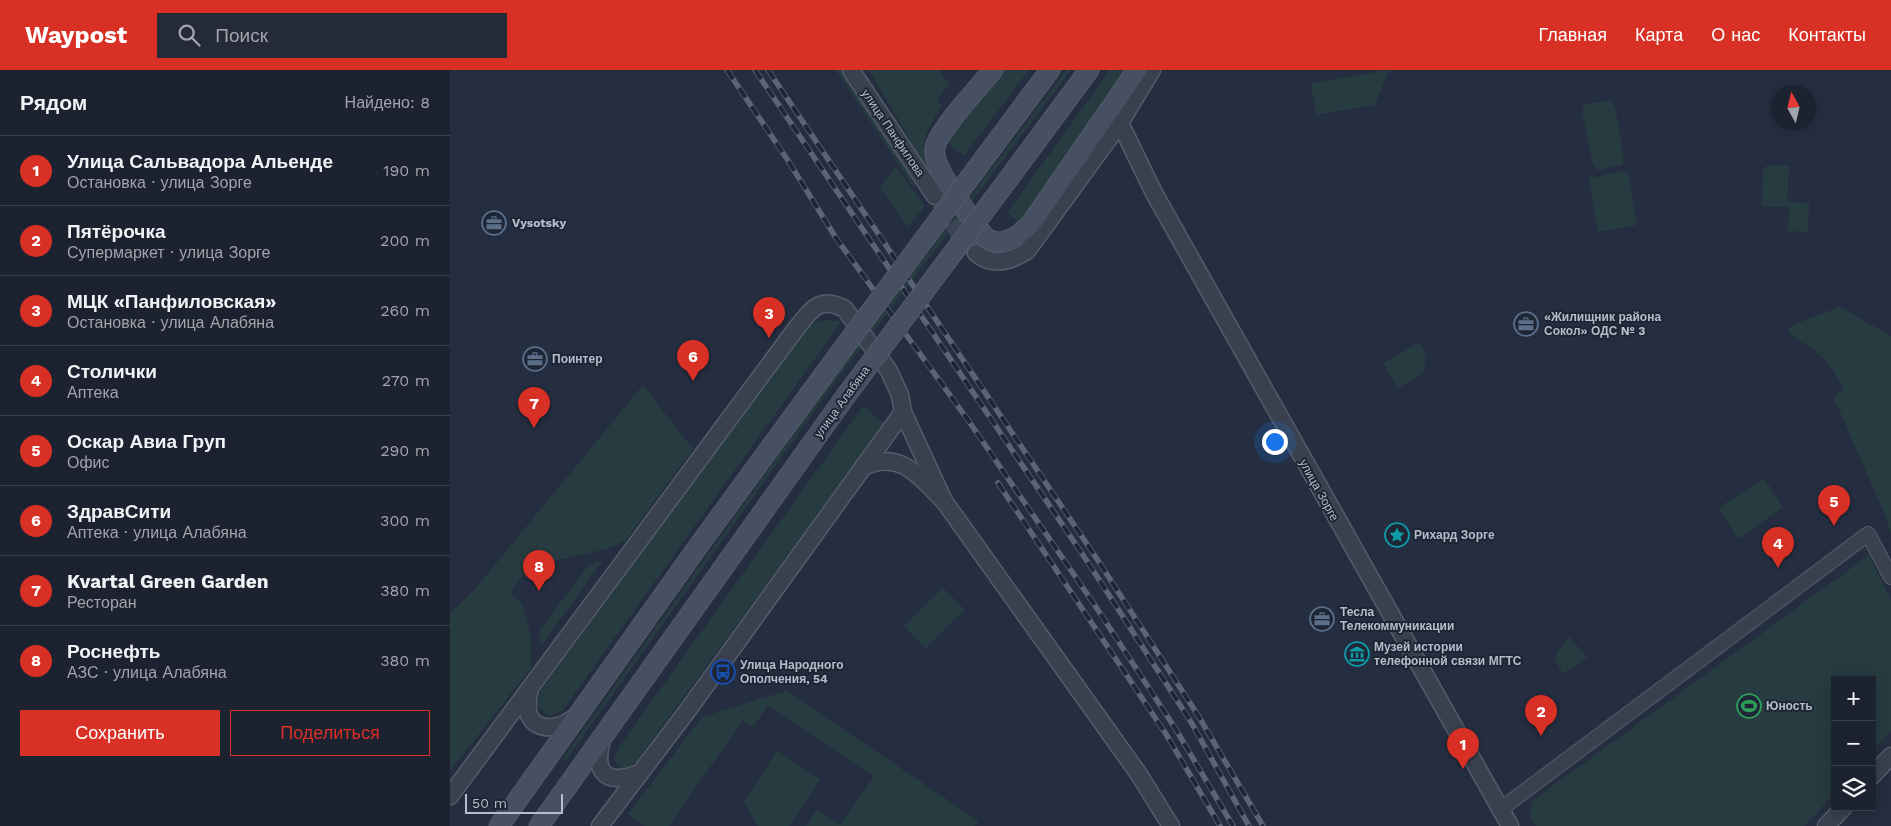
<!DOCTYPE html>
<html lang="ru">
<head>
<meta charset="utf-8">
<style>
  :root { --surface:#1c2230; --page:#252a38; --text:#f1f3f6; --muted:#a0a4ab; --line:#3a3f4c; --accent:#d93025 }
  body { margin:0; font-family:"Work Sans",sans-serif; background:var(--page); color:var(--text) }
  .controls { position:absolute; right:15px; bottom:15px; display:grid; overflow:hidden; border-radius:0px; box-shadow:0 2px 12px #0003 }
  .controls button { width:45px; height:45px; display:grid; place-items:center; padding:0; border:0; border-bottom:1px solid var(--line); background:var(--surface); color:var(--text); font:25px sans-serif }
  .compass { position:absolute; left:1321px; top:15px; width:45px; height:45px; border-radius:50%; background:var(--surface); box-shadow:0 2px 12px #0003; rotate:352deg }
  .scale { position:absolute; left:15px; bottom:12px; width:98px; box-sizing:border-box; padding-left:5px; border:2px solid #b5bcca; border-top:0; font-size:14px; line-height:18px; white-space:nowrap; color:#b5bcca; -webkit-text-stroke:4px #1e2635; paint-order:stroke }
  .you { position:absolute; left:824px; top:371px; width:18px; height:18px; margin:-12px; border:4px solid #fff; border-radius:50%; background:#1a73e8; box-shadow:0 0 0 8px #1a73e833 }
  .badge { display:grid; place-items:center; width:32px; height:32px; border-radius:50%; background:var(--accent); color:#fff; font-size:16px; font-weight:700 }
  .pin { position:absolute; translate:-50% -41px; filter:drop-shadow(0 1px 2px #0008) }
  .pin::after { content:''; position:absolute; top:26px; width:18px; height:15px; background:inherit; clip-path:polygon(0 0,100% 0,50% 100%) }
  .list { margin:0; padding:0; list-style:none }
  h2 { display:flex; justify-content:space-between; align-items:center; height:65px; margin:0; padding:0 20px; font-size:21px }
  h2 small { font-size:16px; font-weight:400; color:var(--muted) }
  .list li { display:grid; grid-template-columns:32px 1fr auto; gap:15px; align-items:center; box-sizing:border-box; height:70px; padding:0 20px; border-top:1px solid var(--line) }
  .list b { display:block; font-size:19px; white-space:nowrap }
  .list p { margin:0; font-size:16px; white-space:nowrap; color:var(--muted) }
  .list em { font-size:16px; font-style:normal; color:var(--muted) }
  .actions { display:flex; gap:10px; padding:15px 20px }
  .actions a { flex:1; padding:11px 0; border:1px solid var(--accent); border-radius:0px; text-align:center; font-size:18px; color:var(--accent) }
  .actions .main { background:var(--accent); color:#fff }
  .icon { flex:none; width:28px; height:28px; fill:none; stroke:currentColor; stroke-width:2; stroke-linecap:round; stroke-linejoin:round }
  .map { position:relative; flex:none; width:1441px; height:756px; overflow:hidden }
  header { display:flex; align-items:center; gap:30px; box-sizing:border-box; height:70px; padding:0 25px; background:var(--accent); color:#fff }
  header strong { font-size:24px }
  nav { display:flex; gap:28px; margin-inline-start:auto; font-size:18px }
  .search { width:350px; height:45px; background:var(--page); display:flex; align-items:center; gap:12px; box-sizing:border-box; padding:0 18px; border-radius:0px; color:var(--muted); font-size:19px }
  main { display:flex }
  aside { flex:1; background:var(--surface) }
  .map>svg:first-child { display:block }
</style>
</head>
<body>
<header>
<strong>Waypost</strong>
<div class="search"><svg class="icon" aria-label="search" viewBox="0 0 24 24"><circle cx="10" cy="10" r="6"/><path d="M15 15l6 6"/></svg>Поиск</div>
<nav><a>Главная</a><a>Карта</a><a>О нас</a><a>Контакты</a></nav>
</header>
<main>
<aside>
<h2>Рядом<small>Найдено: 8</small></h2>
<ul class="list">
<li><span class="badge">1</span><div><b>Улица Сальвадора Альенде</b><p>Остановка · улица Зорге</p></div><em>190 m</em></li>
<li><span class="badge">2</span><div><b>Пятёрочка</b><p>Супермаркет · улица Зорге</p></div><em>200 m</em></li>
<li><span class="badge">3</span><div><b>МЦК «Панфиловская»</b><p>Остановка · улица Алабяна</p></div><em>260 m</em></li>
<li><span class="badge">4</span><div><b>Столички</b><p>Аптека</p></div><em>270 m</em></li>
<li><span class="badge">5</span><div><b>Оскар Авиа Груп</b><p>Офис</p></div><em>290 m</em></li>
<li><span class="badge">6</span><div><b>ЗдравСити</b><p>Аптека · улица Алабяна</p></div><em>300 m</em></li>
<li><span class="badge">7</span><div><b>Kvartal Green Garden</b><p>Ресторан</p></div><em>380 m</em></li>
<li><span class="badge">8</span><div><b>Роснефть</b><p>АЗС · улица Алабяна</p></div><em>380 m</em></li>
</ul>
<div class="actions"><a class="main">Сохранить</a><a>Поделиться</a></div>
</aside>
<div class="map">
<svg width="1441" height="756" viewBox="0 0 1441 756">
  <rect width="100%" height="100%" fill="#252e40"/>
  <g fill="#273c41">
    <polygon points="386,0 390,0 463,110 465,119"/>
    <path d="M419,0H489L499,14L487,30L492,36C476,62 467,73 483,102L480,104Z"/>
    <polygon points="552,0 579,0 514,86 497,72"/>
    <polygon points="616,0 621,0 388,308 116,690 113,688 385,306"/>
    <polygon points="660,0 678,0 570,153 557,143"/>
    <polygon points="939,0 925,35 866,45 861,13"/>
    <polygon points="1160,30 1165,37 1174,89 1172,95 1147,100 1143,95 1132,42 1134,35"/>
    <polygon points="1318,95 1339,96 1337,132 1359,133 1358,162 1338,161 1339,137 1312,136 1313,100"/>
    <polygon points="446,97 474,135 473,139 457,157 430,117"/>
    <polygon points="1178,101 1187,155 1148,162 1139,108"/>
    <path d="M1390,237L1441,266V464L1436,447L1384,328L1393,320C1390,308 1379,293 1369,284C1359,274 1346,273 1338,260L1342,255Z"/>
    <polygon points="377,250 391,252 113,640 99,646 88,637 89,623 355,260 364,253"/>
    <polygon points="970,272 976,285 974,303 948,318 933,293"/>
    <polygon points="193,315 234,368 244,378 175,471 157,479 99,492 77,500 60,523 72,533 81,567 81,598 0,701 0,543 25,519"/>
    <polygon points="413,336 434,353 187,691 177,698 168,697 164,688 169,677"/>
    <polygon points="1314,408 1333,437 1288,469 1268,438"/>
    <polygon points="1419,485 1441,530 1441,661 1422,682 1422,610 1385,610 1385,723 1354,756 1086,756 1080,746 1082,731"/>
    <polygon points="149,491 151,493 91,576 89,561 138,496"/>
    <polygon points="493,518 515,540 476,578 454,556"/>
    <polygon points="1119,567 1137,587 1113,604 1105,590 1107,583"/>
    <polygon points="336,621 529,751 525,756 356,756 367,740 390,754 424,707 318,635 303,657 293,650 219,756 195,756 178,744 252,647"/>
    <polygon points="327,680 370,710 339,756 308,756 294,732"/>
  </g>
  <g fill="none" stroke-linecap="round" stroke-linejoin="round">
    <polyline stroke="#3b4355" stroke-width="16" stroke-dasharray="16 8" stroke-linecap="butt" points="489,132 514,173 526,183"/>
    <g stroke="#545c6a" stroke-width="16">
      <polyline id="minor" points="1051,739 1418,464 1441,507"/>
    </g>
    <g stroke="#545c6a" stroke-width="19">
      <g id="tertiary">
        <polyline points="401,0 485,126"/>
        <polyline points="668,56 673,59 704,123 1060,756"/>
        <path d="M526,183C542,197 561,191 577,181L668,56L702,0"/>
        <path d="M413,397C451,379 469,407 494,431L688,703L721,756"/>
        <path d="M80,618C78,627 76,636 79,645C88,665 114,657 126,646"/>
        <path d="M152,670C143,703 156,716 189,703"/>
        <polyline points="1422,706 1441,686"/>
        <path d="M0,726L345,260C361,240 369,225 395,239L439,301L450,325L453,342L494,431"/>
        <polyline points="150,756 238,640 453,342"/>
        <polyline points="1376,756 1394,737"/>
      </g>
    </g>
    <g stroke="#545c6a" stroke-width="21">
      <g id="secondary">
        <path d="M543,0C530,16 488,60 485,78C481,98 521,147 533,165C550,182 570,165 582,152L687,0"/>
        <polyline points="527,98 600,0"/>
        <polyline points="551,119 639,0"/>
        <polyline points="49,756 252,471 378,299"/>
        <polyline points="89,756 395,327"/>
      </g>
    </g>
    <use href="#minor" stroke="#39414f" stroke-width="14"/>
    <use href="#tertiary" stroke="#39414f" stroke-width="16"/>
    <use href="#secondary" stroke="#474f62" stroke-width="19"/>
    <g stroke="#5b6476" stroke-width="5.5">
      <g id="rail">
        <polyline points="277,0 337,89 386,168 518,350 644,534 725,658 783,756"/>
        <polyline points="305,0 637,491 741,652 799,756"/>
        <polyline points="318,0 647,489 749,647 813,756"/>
        <polyline points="548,413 716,664 770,756"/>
      </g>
    </g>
    <use href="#rail" stroke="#1e2635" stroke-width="4" stroke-dasharray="11" stroke-linecap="butt"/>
    <g stroke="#545c6a" stroke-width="21" stroke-linecap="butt">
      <g id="secondary-bridge">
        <polyline points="378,299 527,98"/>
        <polyline points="395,327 551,119"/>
      </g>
    </g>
    <use href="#secondary-bridge" stroke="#474f62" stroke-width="19"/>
  </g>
  <defs>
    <g id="office-ring" transform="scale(1.25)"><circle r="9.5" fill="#1e2635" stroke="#5c6f8a" stroke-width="1.5"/><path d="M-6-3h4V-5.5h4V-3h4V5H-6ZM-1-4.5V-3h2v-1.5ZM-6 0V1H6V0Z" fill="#5c6f8a"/></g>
    <g id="sight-ring" transform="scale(1.25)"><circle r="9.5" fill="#1e2635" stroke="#0f9aa8" stroke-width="1.5"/><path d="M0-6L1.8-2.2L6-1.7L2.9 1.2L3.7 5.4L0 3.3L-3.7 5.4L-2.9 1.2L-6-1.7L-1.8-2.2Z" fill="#0f9aa8"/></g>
    <g id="museum-ring" transform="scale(1.25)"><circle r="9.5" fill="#1e2635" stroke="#0f9aa8" stroke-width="1.5"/><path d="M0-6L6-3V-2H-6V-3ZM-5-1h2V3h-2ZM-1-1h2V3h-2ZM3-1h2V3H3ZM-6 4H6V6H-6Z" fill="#0f9aa8"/></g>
    <g id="bus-ring" transform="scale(1.25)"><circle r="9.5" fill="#1e2635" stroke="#1a4fb4" stroke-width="1.5"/><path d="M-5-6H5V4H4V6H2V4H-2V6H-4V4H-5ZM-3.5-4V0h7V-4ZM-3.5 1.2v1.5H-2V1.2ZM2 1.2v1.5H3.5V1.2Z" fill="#1a4fb4"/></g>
    <g id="stadium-ring" transform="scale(1.25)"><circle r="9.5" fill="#1e2635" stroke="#2e9e5b" stroke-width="1.5"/><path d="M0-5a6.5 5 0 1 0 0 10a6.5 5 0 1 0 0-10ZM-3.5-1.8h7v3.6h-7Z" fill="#2e9e5b"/></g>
  </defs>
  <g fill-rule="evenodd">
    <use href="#office-ring" x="44" y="153"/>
    <use href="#office-ring" x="1076" y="254"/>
    <use href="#office-ring" x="85" y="289"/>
    <use href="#sight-ring" x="947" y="465"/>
    <use href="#office-ring" x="872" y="549"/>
    <use href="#museum-ring" x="907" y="584"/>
    <use href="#bus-ring" x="273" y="602"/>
    <use href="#stadium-ring" x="1299" y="636"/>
  </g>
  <g text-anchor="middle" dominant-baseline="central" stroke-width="4" stroke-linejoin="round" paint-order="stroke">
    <g font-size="12" fill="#b5bcca" stroke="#1e2635">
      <text transform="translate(443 63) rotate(56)">улица Панфилова</text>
      <text transform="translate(392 332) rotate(-54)">улица Алабяна</text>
      <text transform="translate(869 420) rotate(61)">улица Зорге</text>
    </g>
    <g font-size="12" font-weight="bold" fill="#b5bcca" stroke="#1e2635" text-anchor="start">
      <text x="62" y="153">Vysotsky</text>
      <text x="1094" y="247">«Жилищник района<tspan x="1094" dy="14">Сокол» ОДС № 3</tspan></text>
      <text x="102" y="289">Поинтер</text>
      <text x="964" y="465">Рихард Зорге</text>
      <text x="890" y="542">Тесла<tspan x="890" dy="14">Телекоммуникации</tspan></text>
      <text x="924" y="577">Музей истории<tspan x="924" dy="14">телефонной связи МГТС</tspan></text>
      <text x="290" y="595">Улица Народного<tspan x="290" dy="14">Ополчения, 54</tspan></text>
      <text x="1316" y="636">Юность</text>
    </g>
  </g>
</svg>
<div class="controls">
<button>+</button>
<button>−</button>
<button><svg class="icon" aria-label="layers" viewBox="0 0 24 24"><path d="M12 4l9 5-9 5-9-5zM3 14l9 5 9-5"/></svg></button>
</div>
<svg class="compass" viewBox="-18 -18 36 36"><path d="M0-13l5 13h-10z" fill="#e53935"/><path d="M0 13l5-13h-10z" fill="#a0a4ab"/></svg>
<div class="scale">50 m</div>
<div class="you"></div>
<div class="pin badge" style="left:1013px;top:699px">1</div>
<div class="pin badge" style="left:1091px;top:666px">2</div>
<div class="pin badge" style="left:319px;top:268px">3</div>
<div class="pin badge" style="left:1328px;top:498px">4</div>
<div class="pin badge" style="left:1384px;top:456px">5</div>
<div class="pin badge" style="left:243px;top:311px">6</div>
<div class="pin badge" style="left:84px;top:358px">7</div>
<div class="pin badge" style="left:89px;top:521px">8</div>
</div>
</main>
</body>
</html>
